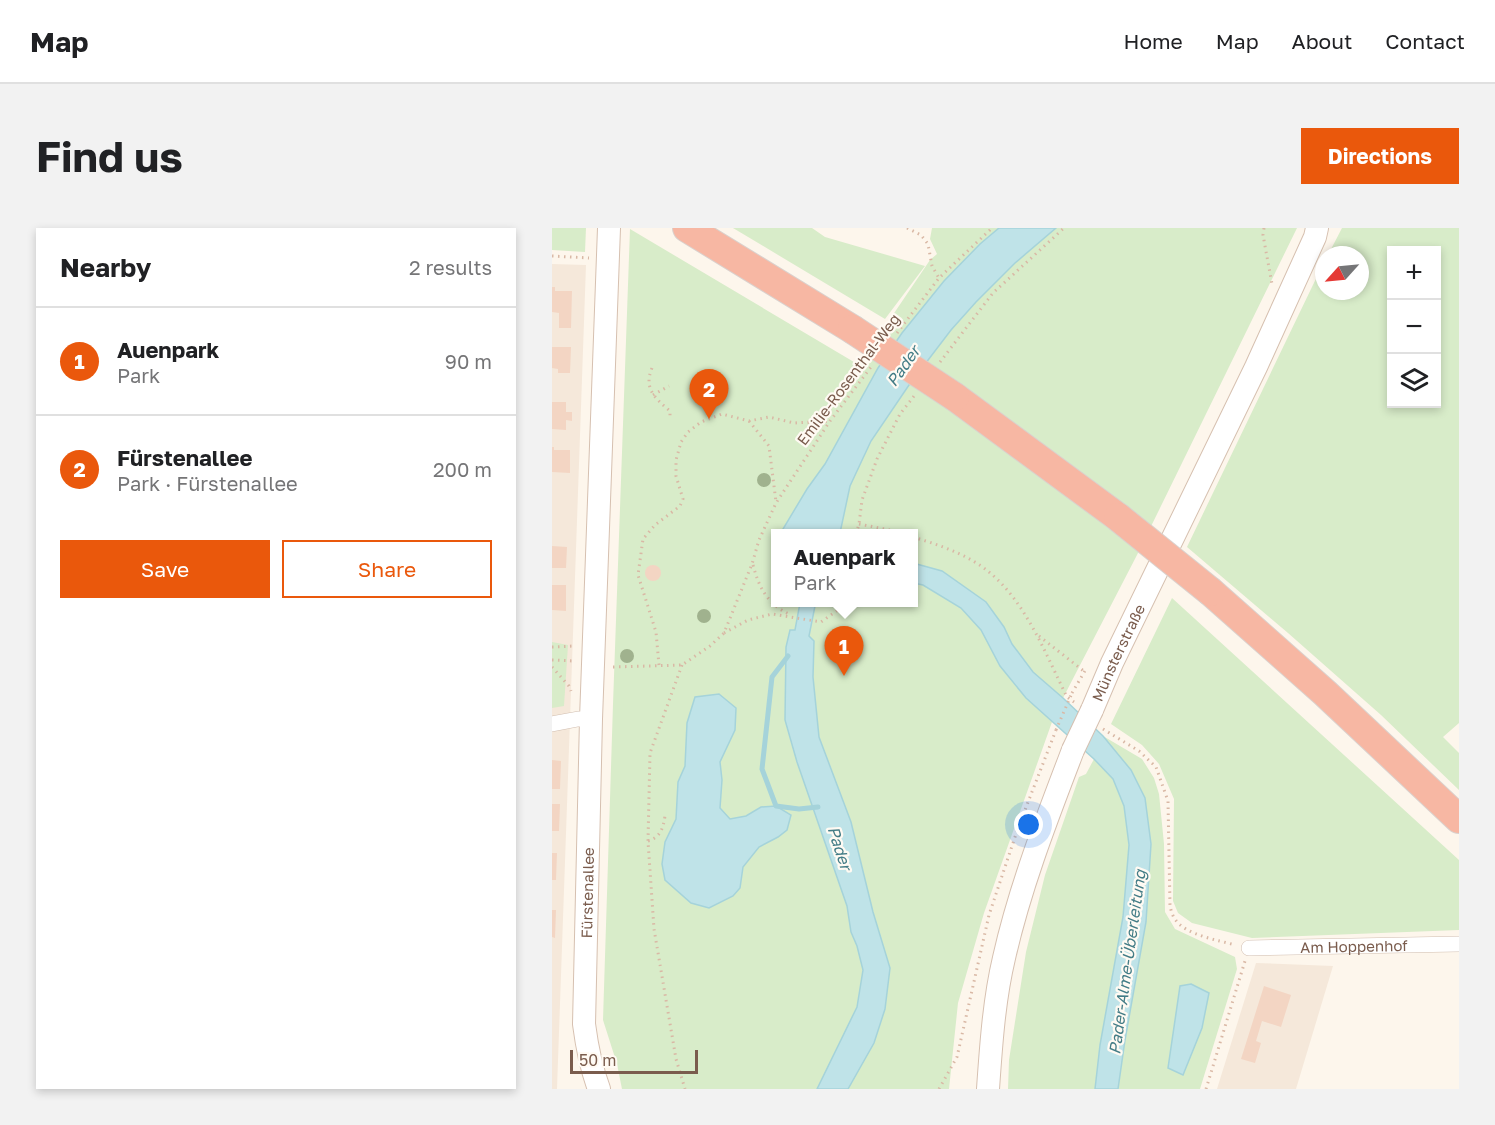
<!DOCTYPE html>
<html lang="en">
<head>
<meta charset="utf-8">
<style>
  :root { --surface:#fff; --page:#f2f2f2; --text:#202124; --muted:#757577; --line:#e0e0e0; --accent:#ea580c }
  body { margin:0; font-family:"Golos Text",sans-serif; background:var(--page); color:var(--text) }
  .controls { position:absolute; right:18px; top:18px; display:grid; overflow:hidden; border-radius:0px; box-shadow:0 3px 9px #0003 }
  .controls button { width:54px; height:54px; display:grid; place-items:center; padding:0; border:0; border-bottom:2px solid var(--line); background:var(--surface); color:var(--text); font:30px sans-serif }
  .compass { position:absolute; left:763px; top:18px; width:54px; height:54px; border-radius:50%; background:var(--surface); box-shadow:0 3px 9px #0003; rotate:243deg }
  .scale { position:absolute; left:18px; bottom:15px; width:128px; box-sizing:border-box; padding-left:6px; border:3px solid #7a5c4d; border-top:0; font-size:16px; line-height:21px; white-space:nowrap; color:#7a5c4d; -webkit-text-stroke:4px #fffaf3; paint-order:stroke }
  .you { position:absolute; left:477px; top:597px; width:21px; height:21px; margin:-15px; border:4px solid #fff; border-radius:50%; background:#1a73e8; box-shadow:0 0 0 9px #1a73e833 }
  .badge { display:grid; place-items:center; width:39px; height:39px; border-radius:50%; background:var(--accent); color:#fff; font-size:20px; font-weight:700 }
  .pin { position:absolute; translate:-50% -50px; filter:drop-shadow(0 2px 3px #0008) }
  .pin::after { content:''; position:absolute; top:32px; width:21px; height:18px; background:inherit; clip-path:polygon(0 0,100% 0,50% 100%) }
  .popup { position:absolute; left:219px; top:301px; width:147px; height:78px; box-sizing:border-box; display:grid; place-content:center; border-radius:0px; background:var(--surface); filter:drop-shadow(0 2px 4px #0005); font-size:20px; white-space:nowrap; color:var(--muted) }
  .popup b { font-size:22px; color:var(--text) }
  .popup::after { content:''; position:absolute; left:50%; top:100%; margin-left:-12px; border:12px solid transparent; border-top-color:var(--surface) }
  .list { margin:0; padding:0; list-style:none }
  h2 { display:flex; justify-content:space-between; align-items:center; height:78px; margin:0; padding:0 24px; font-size:26px }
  h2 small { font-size:20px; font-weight:400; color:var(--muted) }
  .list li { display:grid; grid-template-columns:39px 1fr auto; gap:18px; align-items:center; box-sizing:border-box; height:108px; padding:0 24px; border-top:2px solid var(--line) }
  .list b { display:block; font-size:22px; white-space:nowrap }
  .list p { margin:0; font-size:20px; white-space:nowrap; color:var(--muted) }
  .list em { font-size:20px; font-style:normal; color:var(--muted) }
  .actions { display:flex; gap:12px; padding:18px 24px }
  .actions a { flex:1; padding:14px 0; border:2px solid var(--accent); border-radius:0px; text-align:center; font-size:21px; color:var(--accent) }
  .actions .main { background:var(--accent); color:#fff }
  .icon { flex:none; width:33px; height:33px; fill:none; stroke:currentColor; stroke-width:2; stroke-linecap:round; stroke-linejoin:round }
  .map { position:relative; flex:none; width:907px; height:861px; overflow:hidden; border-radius:0px }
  header { display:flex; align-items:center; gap:36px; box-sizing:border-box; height:84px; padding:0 30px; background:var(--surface); border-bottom:2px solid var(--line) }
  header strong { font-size:28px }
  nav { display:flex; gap:33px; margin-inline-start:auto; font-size:21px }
  .intro { display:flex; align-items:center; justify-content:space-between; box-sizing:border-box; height:144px; padding:0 36px }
  h1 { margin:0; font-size:42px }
  .button { padding:15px 27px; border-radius:0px; background:var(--accent); color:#fff; font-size:21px; font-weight:700 }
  main { display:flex; gap:36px; padding:0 36px }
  aside { flex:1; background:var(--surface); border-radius:0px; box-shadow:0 3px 9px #0003 }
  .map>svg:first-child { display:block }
</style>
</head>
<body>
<header>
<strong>Map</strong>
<nav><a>Home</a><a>Map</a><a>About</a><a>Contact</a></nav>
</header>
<div class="intro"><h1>Find us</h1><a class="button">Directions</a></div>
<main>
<aside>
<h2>Nearby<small>2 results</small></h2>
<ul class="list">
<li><span class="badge">1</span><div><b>Auenpark</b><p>Park</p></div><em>90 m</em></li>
<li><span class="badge">2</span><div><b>Fürstenallee</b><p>Park · Fürstenallee</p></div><em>200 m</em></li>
</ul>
<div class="actions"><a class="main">Save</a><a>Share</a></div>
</aside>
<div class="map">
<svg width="907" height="861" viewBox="0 0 907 861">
  <rect width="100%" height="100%" fill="#fdf6ec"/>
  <g fill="#f5e8da">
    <polygon points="0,36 34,37 5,861 0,861"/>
    <polygon points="704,735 781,738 744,861 665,861"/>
  </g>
  <g fill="#d8ecc9" fill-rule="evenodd">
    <polygon points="0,0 34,0 33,24 0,22"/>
    <polygon points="181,0 260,0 273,9 373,38 333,91"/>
    <path d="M380,0H745L585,327L511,470L500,494L432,685L406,775L397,861H70L65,836L51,792L61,476L78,1L307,137L378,32L385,26L378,11ZM223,306H361V374H223Z"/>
    <path d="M790,0H907V495L891,509L907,525V562L829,487L736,405L635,319L772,34V63H808V27H776ZM840,22H884V176H840Z"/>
    <polygon points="620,370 907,632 907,702 700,710 640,695 626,685 621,673 622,571 607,536 590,517 559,496"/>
    <polygon points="0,414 16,417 12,478 0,480"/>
    <polygon points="551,508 590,531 602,550 607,566 612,616 613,684 623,701 683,729 685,741 648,861 566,861 573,812 594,694 599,616 579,542"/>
    <polygon points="542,531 561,551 572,578 577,617 571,689 548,817 543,861 456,861 457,832 474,724 493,647 527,549 534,546"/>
  </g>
  <g fill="#bfe3e8" stroke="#a5d3da" stroke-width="1.5">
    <polygon points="447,0 504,0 463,35 424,74 399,102 357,157 319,213 298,258 288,305 228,306 255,261 273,236 326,140 350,105 392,53 428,16"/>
    <polygon points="361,335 390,343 434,374 452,399 460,416 481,444 511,470 551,508 579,542 593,570 599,616 594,694 573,812 566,861 543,861 548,817 571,689 577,617 572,578 561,551 542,531 474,470 448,438 429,402 409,380 371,357 361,355"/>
    <polygon points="248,375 268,375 263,378 257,408 262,413 261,449 267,509 299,594 321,684 338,740 333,781 322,815 296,861 265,861 305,779 311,742 305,718 299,704 295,678 245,534 233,492 234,419 238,402 243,402"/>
    <polygon points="167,466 184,480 183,502 168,534 170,552 168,580 178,591 194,588 209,579 224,578 239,587 235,602 226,609 207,619 191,639 188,660 181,668 157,680 139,675 113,652 110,636 113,614 124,591 126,554 133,538 135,495 143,469"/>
    <polygon points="639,756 657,765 650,800 631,847 616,840 628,758"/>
  </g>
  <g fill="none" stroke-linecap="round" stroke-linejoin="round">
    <polyline stroke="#a5d3da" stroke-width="5" points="236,428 220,449 210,541 224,578 247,581 266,579"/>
  </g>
  <g fill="#f3d5c3">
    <polygon points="0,59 3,59 3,63 20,63 19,100 7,100 7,85 0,84"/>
    <polygon points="0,119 19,119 18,145 6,145 6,141 0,140"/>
    <polygon points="0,174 14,174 14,184 20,184 20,193 14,192 14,202 0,201"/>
    <polygon points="0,219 2,219 2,222 18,222 18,245 0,244"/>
    <polygon points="0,318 15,319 14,340 0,340"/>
    <circle cx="101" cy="345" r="8"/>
    <polygon points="0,357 14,357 14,383 0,382"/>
    <polygon points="0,532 9,533 8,561 0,561"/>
    <polygon points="0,576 8,576 7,603 0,603"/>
    <polygon points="0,625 5,625 4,652 0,652"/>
    <polygon points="0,682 4,682 3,710 0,709"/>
    <polygon points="712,758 739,767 729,799 710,793 704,813 709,815 703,835 689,831"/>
  </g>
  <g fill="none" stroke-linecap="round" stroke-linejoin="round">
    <g stroke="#d1beb0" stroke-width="16">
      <g id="street">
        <polyline points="0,496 26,491 39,491"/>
        <path id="s1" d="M697,720L907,716"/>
      </g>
    </g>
    <g stroke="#d6c0b0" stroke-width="24">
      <g id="secondary">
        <path id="s2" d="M540,482L560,435L704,139L763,9L765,0"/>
        <path id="s3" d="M47,861C39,840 35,819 32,796L39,491L57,0"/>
        <path d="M436,861C439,818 442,772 452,730C468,659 495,590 521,522"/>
      </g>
    </g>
    <g stroke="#dad1cd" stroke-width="30">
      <g id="highway">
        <polyline points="135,0 300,101"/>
        <polyline points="403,169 566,289"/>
        <polyline points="659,364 773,465 907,591"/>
      </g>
    </g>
    <g stroke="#d9b8a5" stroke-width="3" stroke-dasharray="1.5 4.5" stroke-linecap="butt">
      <polyline points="355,0 369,7 376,16 380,38 387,50"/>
      <polyline points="712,0 711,7 720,56"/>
      <polyline points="0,28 37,30"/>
      <polyline points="345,105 387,50 440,0"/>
      <polyline points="388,134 441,65 512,0"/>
      <path d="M100,140C91,161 104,171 118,183V188"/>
      <polyline points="101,167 117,158"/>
      <polyline points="197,193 217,218 224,274"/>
      <polyline points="307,296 343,303 351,306"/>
      <polyline points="304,306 307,296 310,272 325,231 348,186 362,168"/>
      <path d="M361,309C387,317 415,326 437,344C474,374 494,427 515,469L522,474"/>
      <path d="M201,337C207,360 216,377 239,387"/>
      <polyline points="172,405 196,392 220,386 269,394 286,382 287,374"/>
      <polyline points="487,408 533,444"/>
      <polyline points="0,419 22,418"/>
      <polyline points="0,432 22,433"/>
      <polyline points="107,437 104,404 86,347 91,311 103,297 128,278 131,271 124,248 124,232 129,214 136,204 149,194 170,186 197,193 217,189 242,195 278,193"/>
      <polyline points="130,437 98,525 96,613 102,701 124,831 133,861"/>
      <polyline points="0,439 17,458 19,463"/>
      <polyline points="61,439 130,437 158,418 172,405 200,336 207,312 224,275 278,193 319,139"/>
      <polyline points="520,465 534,441"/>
      <path d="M551,501L587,523L604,539L616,573L618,678C619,682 620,687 623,691C633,707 666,712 683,717"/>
      <path d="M96,613C109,609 111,600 113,588"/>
      <polyline points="387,861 405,829 437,687 466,600 504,502"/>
      <polyline points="654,861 693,733"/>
    </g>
    <use href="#street" stroke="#fff" stroke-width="15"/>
    <use href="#secondary" stroke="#fff" stroke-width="22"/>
    <use href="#highway" stroke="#f7b7a3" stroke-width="28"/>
    <g stroke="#d6c0b0" stroke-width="24" stroke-linecap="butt">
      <polyline id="secondary-bridge" points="521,522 540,482"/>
    </g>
    <g stroke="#dad1cd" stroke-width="30" stroke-linecap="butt">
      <g id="highway-bridge">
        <polyline points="300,101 403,169"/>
        <polyline points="566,289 659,364"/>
      </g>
    </g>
    <polyline stroke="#d9b8a5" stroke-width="3" stroke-dasharray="1.5 4.5" stroke-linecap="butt" points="504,502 520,465"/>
    <use href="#secondary-bridge" stroke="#fff" stroke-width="22"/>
    <use href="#highway-bridge" stroke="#f7b7a3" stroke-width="28"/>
  </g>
  <g fill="#a0b28e">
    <circle cx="212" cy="252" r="7"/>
    <circle cx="152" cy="388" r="7"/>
    <circle cx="75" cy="428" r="7"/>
  </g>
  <g text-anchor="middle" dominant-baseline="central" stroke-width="4.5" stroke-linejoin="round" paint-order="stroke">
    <g font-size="15" fill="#7a5c4d" stroke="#fffaf3">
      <text transform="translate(296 151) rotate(-53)">Emilie-Rosenthal-Weg</text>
      <text stroke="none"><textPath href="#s2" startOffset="63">Münsterstraße</textPath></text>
      <text stroke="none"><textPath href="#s3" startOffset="198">Fürstenallee</textPath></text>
      <text stroke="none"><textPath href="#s1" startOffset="105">Am Hoppenhof</textPath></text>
    </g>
    <g font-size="16" font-style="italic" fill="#437c86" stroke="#fffaf3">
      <text transform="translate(351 138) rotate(-55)">Pader</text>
      <text transform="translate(288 620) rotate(72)">Pader</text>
      <text transform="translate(575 734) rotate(-82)">Pader-Alme-Überleitung</text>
    </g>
  </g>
</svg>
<div class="controls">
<button>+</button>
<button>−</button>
<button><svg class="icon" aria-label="layers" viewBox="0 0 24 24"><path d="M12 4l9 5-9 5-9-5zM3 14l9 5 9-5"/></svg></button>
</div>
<svg class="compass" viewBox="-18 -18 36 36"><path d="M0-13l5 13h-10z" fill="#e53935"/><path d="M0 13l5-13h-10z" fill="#757577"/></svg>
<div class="scale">50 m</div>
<div class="you"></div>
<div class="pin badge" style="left:292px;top:448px">1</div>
<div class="popup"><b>Auenpark</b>Park</div>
<div class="pin badge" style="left:157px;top:191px">2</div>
</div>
</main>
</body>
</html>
